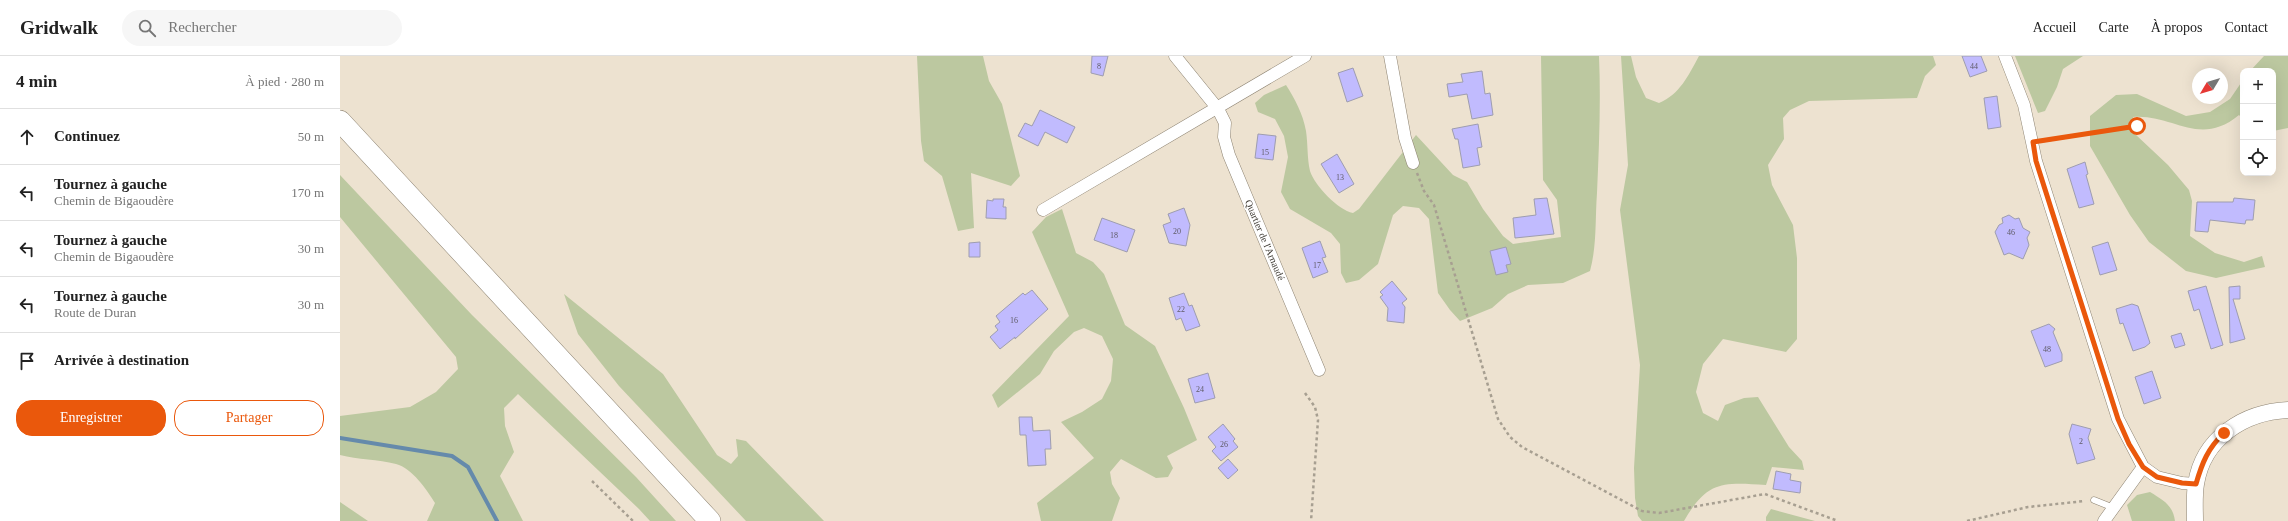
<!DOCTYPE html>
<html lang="fr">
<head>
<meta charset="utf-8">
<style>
  :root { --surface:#fff; --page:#f6f6f6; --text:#222; --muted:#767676; --line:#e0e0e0; --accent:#ea580c }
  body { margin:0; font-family:Georgia,serif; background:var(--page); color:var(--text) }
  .controls { position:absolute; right:12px; top:12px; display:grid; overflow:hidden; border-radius:8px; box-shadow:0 4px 16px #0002 }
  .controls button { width:36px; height:36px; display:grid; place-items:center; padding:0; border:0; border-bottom:1px solid var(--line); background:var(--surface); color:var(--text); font:20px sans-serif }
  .compass { position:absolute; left:1852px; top:12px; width:36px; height:36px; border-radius:50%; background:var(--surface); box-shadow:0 4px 16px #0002; rotate:232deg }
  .stop { position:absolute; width:12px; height:12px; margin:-9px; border:3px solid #ea580c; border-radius:50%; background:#fff }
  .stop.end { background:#ea580c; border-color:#fff; box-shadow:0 1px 4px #0008 }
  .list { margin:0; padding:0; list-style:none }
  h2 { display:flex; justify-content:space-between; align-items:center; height:52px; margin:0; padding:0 16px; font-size:17px }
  h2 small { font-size:13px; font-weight:400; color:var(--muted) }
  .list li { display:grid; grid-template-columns:26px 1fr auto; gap:12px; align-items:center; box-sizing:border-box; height:56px; padding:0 16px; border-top:1px solid var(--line) }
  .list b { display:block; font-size:15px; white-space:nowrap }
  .list p { margin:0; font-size:13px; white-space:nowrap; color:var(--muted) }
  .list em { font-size:13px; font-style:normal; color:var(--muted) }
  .actions { display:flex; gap:8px; padding:12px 16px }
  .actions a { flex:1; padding:9px 0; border:1px solid var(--accent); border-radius:16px; text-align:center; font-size:14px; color:var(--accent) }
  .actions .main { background:var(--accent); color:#fff }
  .icon { flex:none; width:22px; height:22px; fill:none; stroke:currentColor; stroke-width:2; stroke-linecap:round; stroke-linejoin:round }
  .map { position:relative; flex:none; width:1948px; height:465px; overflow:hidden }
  header { display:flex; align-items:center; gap:24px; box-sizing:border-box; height:56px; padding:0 20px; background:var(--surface); border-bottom:1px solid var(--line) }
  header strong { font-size:19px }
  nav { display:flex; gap:22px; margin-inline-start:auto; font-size:14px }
  .search { width:280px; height:36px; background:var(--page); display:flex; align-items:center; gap:10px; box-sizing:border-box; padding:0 14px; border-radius:22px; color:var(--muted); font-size:15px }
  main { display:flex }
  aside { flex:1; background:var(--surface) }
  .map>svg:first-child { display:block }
</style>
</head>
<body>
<header>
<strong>Gridwalk</strong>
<div class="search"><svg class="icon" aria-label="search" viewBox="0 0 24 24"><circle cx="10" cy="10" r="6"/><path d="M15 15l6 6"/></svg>Rechercher</div>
<nav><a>Accueil</a><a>Carte</a><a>À propos</a><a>Contact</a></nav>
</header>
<main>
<aside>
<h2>4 min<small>À pied · 280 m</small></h2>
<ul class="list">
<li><svg class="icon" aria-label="ahead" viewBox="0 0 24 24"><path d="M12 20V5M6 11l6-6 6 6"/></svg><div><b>Continuez</b></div><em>50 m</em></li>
<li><svg class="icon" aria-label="left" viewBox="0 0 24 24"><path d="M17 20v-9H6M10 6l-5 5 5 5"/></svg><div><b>Tournez à gauche</b><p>Chemin de Bigaoudère</p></div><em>170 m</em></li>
<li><svg class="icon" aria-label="left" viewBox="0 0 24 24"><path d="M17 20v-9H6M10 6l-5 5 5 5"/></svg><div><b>Tournez à gauche</b><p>Chemin de Bigaoudère</p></div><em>30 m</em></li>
<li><svg class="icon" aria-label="left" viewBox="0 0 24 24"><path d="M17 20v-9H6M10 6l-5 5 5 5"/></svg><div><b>Tournez à gauche</b><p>Route de Duran</p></div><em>30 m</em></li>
<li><svg class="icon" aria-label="arrive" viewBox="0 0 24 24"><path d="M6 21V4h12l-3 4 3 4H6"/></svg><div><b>Arrivée à destination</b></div></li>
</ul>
<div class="actions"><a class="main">Enregistrer</a><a>Partager</a></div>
</aside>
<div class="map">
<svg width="1948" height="465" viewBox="0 0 1948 465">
  <rect width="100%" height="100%" fill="#ede2d0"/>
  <g fill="#bcc8a0">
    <polygon points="577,0 643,0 649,25 662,48 680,120 671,130 631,117 634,172 618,175 602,120 584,105 581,85"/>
    <path d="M1201,0H1259C1261,46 1259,91 1257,137C1255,164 1257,189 1250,215L1223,227L1188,229L1168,238L1152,252L1120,265L1110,254L1098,237L1089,163L1079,152L1063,150L1053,159L1038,208L1019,224L1006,227L1001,217L1000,188L991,177L950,153L941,136L948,101L944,80L935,63L918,56L915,47L924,39L946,29C955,43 963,58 966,75C968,88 967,102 970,115C975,130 998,154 1013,157L1019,153L1076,79L1113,119L1127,126L1143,153L1163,180L1173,188L1221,181L1217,144L1203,124Z"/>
    <path d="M1281,0H1291L1296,21L1306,42L1319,47C1340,38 1348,20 1359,0H1593L1596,9L1585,20L1577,42L1469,45L1450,54L1443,62L1444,83L1428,109L1432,129L1453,169L1457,202V283L1446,296L1383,283L1363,308L1356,336L1363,357L1378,365L1385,349L1404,342L1418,341L1449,391L1462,405L1464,414L1432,411L1426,429C1382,426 1367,425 1344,465H1302L1298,460L1295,442L1294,412L1300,309L1280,154L1288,109Z"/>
    <polygon points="1675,0 1743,0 1723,13 1717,31 1705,55 1698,57"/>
    <polygon points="1924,0 1948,0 1948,72 1933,75 1933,15 1910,15"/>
    <path d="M1903,24V63L1899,59C1859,92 1834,58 1793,61L1795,78L1828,109L1849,134L1852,145L1850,180L1875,197L1904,206L1922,200L1925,211L1876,222L1846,215L1809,186L1790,159L1750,90V60L1776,39L1797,38L1846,60L1870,56L1890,43Z"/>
    <path d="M0,119L132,259L296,421L336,465H310L299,453L178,338L164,352L165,370L174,396L160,420L183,465H87L95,447C87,434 72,412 56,408C38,403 18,404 0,399V360L70,351L96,336L118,313L116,301L0,161Z"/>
    <polygon points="722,153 736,197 753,206 764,218 785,269 815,290 844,352 857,384 827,400 833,412 828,421 816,422 781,403 770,416 772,428 780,442 772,465 701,465 697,447 754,402 721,366 742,356 762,343 771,325 773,303 762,280 744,272 734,276 714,295 700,318 658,352 652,339 729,260 692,176 706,161"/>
    <polygon points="224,238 323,318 377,399 391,408 398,400 396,383 406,385 484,465 406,465 279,330 238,278"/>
    <path d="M1810,436C1823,444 1833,449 1835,465H1792L1787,449L1797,439Z"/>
    <polygon points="0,446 28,465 0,465"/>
    <polygon points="1431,453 1475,465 1426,465 1426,461"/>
  </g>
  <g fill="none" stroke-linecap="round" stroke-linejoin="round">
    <polyline stroke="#658aab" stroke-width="4" points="0,382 112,400 128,411 157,465"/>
  </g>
  <g fill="#c1bbfe" stroke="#9e9daf">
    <polygon points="752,0 768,0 763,20 751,17"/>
    <polygon points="1622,0 1641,0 1647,15 1630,21"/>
    <polygon points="1013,12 1023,40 1007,46 998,17"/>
    <polygon points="1142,15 1145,38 1150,37 1153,59 1132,63 1127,38 1109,41 1107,28 1123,26 1121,18"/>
    <polygon points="1657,40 1661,71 1648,73 1644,42"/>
    <polygon points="700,54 735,71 727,87 705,76 698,90 678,80 685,67 692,70"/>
    <polygon points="1138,68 1142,91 1137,92 1140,109 1123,112 1118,83 1115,83 1112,73"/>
    <polygon points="918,78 936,80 933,104 915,102"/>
    <polygon points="997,98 1014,128 999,137 981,108"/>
    <polygon points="1745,106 1748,118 1746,119 1754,148 1739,152 1727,113"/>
    <polygon points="1207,142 1214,178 1175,182 1173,162 1196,159 1194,143"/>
    <polygon points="1894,142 1915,144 1913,164 1906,164 1905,168 1870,164 1868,176 1855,175 1857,146 1893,146"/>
    <polygon points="653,143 664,143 663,151 666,151 666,163 646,162 647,144 653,145"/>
    <polygon points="844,152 850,169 846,190 829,187 823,169 831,166 828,158"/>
    <polygon points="1669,159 1675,163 1679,162 1683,172 1690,176 1687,182 1689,189 1683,203 1669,197 1664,199 1655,176 1659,169 1663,167 1662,162"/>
    <polygon points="762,162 795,174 787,196 754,184"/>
    <polygon points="980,185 986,201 982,202 988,216 973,222 962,192"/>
    <polygon points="640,186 640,201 629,201 629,187"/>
    <polygon points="1768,186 1777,214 1760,219 1752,191"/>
    <polygon points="1166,191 1171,208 1166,209 1168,216 1156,219 1150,195"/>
    <polygon points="1052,225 1067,243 1062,247 1065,251 1064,267 1047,265 1048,252 1040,241 1043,239 1040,236"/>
    <polygon points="1866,230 1883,289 1871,293 1859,253 1854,255 1848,235"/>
    <polygon points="1900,230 1900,243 1893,243 1905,283 1890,287 1889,231"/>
    <polygon points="692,234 708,253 675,283 675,281 660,293 650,281 658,274 655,270 660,266 656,260 683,237 685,239"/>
    <polygon points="844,237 849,250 852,249 860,270 846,275 841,262 836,264 829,242"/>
    <polygon points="1792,248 1798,250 1810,287 1805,291 1793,295 1783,267 1780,268 1776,253"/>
    <polygon points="1709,268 1715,273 1713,276 1722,298 1722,305 1705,311 1691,275"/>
    <polygon points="1841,277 1845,289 1835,292 1831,280"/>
    <polygon points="1812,315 1821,342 1804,348 1795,321"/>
    <polygon points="868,317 875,342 855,347 848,323"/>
    <polygon points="679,361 692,361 693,375 710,374 711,393 705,393 706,409 688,410 686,379 680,379"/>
    <polygon points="883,368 895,383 893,385 898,391 881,405 872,395 876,391 868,381"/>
    <polygon points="1732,368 1751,373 1748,382 1755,403 1737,408 1729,378"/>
    <polygon points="888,403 898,414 888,423 878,412"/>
    <polygon points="1436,415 1451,418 1450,424 1461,426 1460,437 1433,433"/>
  </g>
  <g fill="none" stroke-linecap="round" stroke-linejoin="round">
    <g stroke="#8e8473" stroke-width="7">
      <polyline id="lane" points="1754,444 1774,452"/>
    </g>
    <g stroke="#8e8473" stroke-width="13">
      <g id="street">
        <polyline points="835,0 878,53 885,67 884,81 889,99 979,314"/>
        <polyline points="1050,0 1065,82 1073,107"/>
        <polyline points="1665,0 1684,49 1696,105 1778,363 1803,411 1817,421 1842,427 1856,428"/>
        <polyline points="703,154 965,0"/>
        <polyline points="1764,465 1803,411"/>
      </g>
    </g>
    <g stroke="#8e8473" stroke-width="17">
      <path id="secondary" d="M1855,465C1855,453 1854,440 1856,428C1863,382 1904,356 1948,354"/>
    </g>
    <g stroke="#8e8473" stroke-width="22">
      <polyline id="highway" points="0,65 370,465"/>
    </g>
    <g stroke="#a79f91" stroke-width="2.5" stroke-dasharray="3 3" stroke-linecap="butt">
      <polyline points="1704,85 1797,70"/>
      <polyline points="1077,117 1084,135 1094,149 1158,363 1170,381 1182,391 1302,455 1319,457 1425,438 1498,465"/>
      <polyline points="965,337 975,351 978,364 971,465"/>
      <polyline points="252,425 293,465"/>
      <polyline points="1627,465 1688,451 1745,445"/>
    </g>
    <use href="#lane" stroke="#fff" stroke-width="6"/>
    <use href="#street" stroke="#fff" stroke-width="12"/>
    <use href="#secondary" stroke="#fff" stroke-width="16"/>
    <use href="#highway" stroke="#fff" stroke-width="21"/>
  </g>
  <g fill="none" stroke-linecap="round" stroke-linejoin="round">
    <path stroke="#ea580c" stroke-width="5" d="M1797,70L1693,86L1696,105L1778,363L1789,388L1803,411L1817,421L1842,427L1856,428C1862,407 1868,392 1884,377"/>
  </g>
  <g text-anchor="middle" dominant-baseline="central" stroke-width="3" stroke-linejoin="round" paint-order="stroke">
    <g font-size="8" fill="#5e5a65">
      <text x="759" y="10">8</text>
      <text x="1634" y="10">44</text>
      <text x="925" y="96">15</text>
      <text x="1000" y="121">13</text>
      <text x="837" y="175">20</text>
      <text x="1671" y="176">46</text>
      <text x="774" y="179">18</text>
      <text x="977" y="209">17</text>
      <text x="841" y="253">22</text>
      <text x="674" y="264">16</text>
      <text x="1707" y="293">48</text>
      <text x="860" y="333">24</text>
      <text x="1741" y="385">2</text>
      <text x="884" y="388">26</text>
    </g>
    <g font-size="10" fill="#3d3932" stroke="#fff">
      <text transform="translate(925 184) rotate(67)">Quartier de l'Arnaudé</text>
    </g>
  </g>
</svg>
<div class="controls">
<button>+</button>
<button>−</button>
<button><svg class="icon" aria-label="locate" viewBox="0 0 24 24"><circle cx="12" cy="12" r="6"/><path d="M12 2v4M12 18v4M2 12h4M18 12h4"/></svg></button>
</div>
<svg class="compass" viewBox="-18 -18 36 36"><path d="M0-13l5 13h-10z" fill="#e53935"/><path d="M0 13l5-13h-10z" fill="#767676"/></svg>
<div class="stop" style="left:1797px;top:70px"></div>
<div class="stop end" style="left:1884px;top:377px"></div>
</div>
</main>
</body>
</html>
